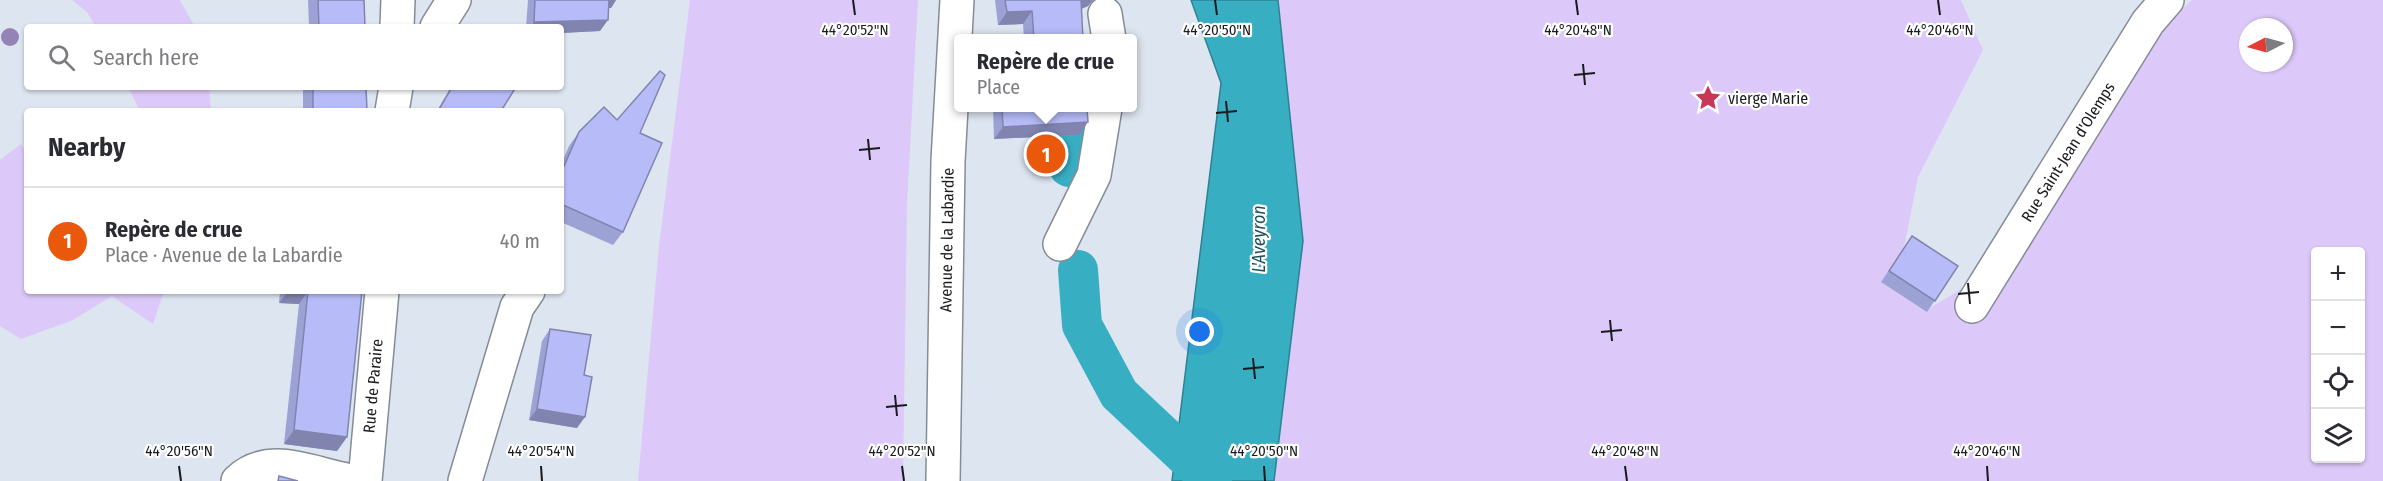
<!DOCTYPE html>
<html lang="en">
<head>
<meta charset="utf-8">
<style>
  :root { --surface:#fff; --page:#f7f7f7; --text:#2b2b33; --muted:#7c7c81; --line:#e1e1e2; --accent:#ea580c }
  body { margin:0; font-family:"Fira Sans Condensed",sans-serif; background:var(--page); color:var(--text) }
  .controls { position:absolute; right:18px; bottom:18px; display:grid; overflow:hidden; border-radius:6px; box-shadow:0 2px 4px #0004 }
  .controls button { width:54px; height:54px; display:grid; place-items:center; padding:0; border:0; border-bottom:2px solid var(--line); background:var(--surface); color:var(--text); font:30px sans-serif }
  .compass { position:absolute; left:2239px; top:18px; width:54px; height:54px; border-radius:50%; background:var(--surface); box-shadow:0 2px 4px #0004; rotate:264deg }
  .you { position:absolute; left:1200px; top:332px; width:21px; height:21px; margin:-15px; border:4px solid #fff; border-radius:50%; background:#1a73e8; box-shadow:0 0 0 9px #1a73e833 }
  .badge { display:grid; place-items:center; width:39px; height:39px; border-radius:50%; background:var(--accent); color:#fff; font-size:20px; font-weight:700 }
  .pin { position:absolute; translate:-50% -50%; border:3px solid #fff; box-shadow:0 2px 6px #0006 }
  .popup { position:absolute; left:954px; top:34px; width:183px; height:78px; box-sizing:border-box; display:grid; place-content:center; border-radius:6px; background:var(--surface); filter:drop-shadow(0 2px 4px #0005); font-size:20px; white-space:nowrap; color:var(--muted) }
  .popup b { font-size:22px; color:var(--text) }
  .popup::after { content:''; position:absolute; left:50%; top:100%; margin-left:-12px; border:12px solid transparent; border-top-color:var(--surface) }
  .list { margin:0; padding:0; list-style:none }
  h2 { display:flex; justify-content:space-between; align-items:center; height:78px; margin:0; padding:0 24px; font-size:26px }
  h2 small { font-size:20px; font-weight:400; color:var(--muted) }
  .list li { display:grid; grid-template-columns:39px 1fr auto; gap:18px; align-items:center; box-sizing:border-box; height:108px; padding:0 24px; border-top:2px solid var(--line) }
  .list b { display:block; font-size:22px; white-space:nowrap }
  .list p { margin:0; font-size:20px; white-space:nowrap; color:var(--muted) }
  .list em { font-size:20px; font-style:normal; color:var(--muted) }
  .icon { flex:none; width:33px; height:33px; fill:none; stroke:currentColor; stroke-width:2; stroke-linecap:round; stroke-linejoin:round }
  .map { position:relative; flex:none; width:2383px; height:481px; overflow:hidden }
  .search { position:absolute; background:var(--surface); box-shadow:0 2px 4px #0004; left:24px; top:24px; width:540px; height:66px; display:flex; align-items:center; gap:15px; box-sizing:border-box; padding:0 21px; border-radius:6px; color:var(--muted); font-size:22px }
  .panel { position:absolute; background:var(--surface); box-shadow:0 2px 4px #0004; left:24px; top:108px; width:540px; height:186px; border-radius:6px }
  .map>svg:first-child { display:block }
</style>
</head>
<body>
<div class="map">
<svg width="2383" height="481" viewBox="0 0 2383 481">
  <rect width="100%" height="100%" fill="#dde5f0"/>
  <g fill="#ddc9f9" fill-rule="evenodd">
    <polygon points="72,0 180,0 195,27 96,27 87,12"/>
    <polygon points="690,0 918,0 907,205 903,481 638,481 659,246"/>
    <path d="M1267,0H1961L1983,50L1918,177L1904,248L1925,311L2019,254L2170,20L2192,0H2383V481H1222ZM2248,27H2284V63H2248ZM2316,252H2360V458H2316Z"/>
    <polygon points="128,87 209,87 211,111 137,111 138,107"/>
    <polygon points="21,144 27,154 27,291 164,291 153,324 112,296 73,320 21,339 0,326 0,160"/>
  </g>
  <polygon fill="#38aec3" stroke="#2e8292" stroke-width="1.5" points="1191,0 1278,0 1303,241 1274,481 1172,481 1221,83"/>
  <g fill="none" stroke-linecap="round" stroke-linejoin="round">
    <g stroke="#38aec3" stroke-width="40">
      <polyline points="1064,108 1069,167"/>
      <polyline points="1078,270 1082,325 1119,394 1212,481"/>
    </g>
    <g stroke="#858c96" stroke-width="36">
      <g id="minor">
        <polyline points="1105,14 1109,39"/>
        <polyline points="397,27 398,0"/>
        <polyline points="437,27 454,0"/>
        <polyline points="392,111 396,87"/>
        <polyline points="1060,244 1094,175 1105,108"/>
        <polyline points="1972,306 2148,22 2167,0"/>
        <path d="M238,481C271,450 315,476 353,481"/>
        <polyline points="365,481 382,291"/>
        <polyline points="465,481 517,307 528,291"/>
        <polyline points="943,481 948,161 957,0"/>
      </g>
    </g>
    <use href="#minor" stroke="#fff" stroke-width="33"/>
  </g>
  <circle fill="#9583b5" cx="10" cy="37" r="9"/>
  <g fill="#9da2d5">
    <polygon points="308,0 364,0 365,27 309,27"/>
    <polygon points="528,0 616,0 611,8 609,8 600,31 561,33 561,27 526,27"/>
    <polygon points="995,0 1093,0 1088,6 1081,9 1083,39 1024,39 1023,24 998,25"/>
    <polygon points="303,87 366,87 367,111 303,111"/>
    <polygon points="451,87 516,87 501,111 437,111"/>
    <polygon points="993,108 1087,108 1079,135 994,139"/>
    <polygon points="617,120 640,133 623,232 613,245 561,222 561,165 569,146 579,132"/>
    <polygon points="1912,236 1958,266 1927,312 1881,282"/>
    <polygon points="280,291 362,291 347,437 337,451 284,444 299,304 279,303"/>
    <polygon points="550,329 584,375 577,428 529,420 542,341"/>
  </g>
  <g fill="#8084ae">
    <polygon points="607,0 616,0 611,8 601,8"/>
    <polygon points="1081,0 1093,0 1088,6 1072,13"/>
    <polygon points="1032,11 1023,24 998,25 1007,12"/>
    <polygon points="608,20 600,31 561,33 561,27 530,27 534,22"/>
    <polygon points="1088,122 1079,135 994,139 1003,127"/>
    <polygon points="288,291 308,291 299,304 279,303"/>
    <polygon points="537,409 585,417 577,428 529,420"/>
    <polygon points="294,430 347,437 337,451 284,444"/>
  </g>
  <g fill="#b7bcf8" stroke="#8084ae" stroke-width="1.5">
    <polygon points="318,0 364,0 365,27 319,27"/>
    <polygon points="535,0 609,0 608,20 534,22"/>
    <polygon points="1005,0 1081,0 1083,39 1034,39 1032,11 1007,12"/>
    <polygon points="660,71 665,75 640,133 662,143 623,232 561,204 561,173 579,132 604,107 617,120"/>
    <polygon points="313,87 366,87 367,111 313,111"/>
    <polygon points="452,87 516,87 501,111 438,111"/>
    <polygon points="1002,108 1087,108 1088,122 1003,127"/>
    <polygon points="1912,236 1958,266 1935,301 1889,271"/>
    <polygon points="308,291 362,291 347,437 294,430"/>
    <polygon points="550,329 591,335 584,375 592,377 585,417 537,409"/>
    <polygon points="279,476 298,481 278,481"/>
  </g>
  <path fill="none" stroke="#181a1e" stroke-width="2" d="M853,0L855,15M1215,0L1217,15M1576,0L1578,15M1938,0L1940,15M1583,64L1585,85M1574,75L1595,73M1226,101L1228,122M1216,113L1237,111M868,139L870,160M859,150L880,148M1968,283L1970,304M1958,294L1979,292M1610,320L1612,341M1601,332L1622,330M1253,358L1255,379M1243,369L1264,367M895,395L897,416M886,407L907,405M179,466L181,481M541,466L542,481M902,466L904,481M1264,466L1265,481M1625,466L1627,481M1987,466L1988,481"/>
  <defs>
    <g id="sight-bare" transform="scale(2.07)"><path d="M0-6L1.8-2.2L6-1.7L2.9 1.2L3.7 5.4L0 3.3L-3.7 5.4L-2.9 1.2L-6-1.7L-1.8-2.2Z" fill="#c73758" stroke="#fff" stroke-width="2.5" paint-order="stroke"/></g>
  </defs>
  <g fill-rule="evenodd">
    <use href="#sight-bare" x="1708" y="98"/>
  </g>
  <g text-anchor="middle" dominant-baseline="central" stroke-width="4.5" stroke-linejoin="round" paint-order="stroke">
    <g font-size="16" fill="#181a1e" stroke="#fff" text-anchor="start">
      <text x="1728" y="98">vierge Marie</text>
    </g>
    <g font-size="16" fill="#181a1e" stroke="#fff">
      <text transform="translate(2068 152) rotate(-58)">Rue Saint-Jean d'Olemps</text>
      <text transform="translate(947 240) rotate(-89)">Avenue de la Labardie</text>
      <text transform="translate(373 386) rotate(-85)">Rue de Paraire</text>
    </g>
    <g font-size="18" font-style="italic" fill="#1e4f58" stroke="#fff">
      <text transform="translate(1259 239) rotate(-90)">L'Aveyron</text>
    </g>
  </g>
  <g font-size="15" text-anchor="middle" fill="#181a1e" stroke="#fff" stroke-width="4.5" stroke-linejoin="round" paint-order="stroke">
    <text x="855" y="35">44°20'52"N</text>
    <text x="1217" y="35">44°20'50"N</text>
    <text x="1578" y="35">44°20'48"N</text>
    <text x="1940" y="35">44°20'46"N</text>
    <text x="179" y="456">44°20'56"N</text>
    <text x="541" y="456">44°20'54"N</text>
    <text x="902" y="456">44°20'52"N</text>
    <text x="1264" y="456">44°20'50"N</text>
    <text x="1625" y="456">44°20'48"N</text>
    <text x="1987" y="456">44°20'46"N</text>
  </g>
</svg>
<div class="controls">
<button>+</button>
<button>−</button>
<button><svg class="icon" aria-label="locate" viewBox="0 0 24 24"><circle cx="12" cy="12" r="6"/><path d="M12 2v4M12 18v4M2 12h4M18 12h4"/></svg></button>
<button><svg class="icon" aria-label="layers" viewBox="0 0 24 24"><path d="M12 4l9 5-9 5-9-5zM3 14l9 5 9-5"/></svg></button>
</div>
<svg class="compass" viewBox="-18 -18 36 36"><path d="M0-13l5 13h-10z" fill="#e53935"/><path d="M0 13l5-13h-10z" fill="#7c7c81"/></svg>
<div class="you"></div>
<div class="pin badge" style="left:1046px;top:154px">1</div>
<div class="popup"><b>Repère de crue</b>Place</div>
<div class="search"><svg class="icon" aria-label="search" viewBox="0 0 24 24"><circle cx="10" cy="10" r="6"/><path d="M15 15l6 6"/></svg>Search here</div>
<section class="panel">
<h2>Nearby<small></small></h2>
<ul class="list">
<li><span class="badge">1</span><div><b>Repère de crue</b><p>Place · Avenue de la Labardie</p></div><em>40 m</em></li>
</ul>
</section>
</div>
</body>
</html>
